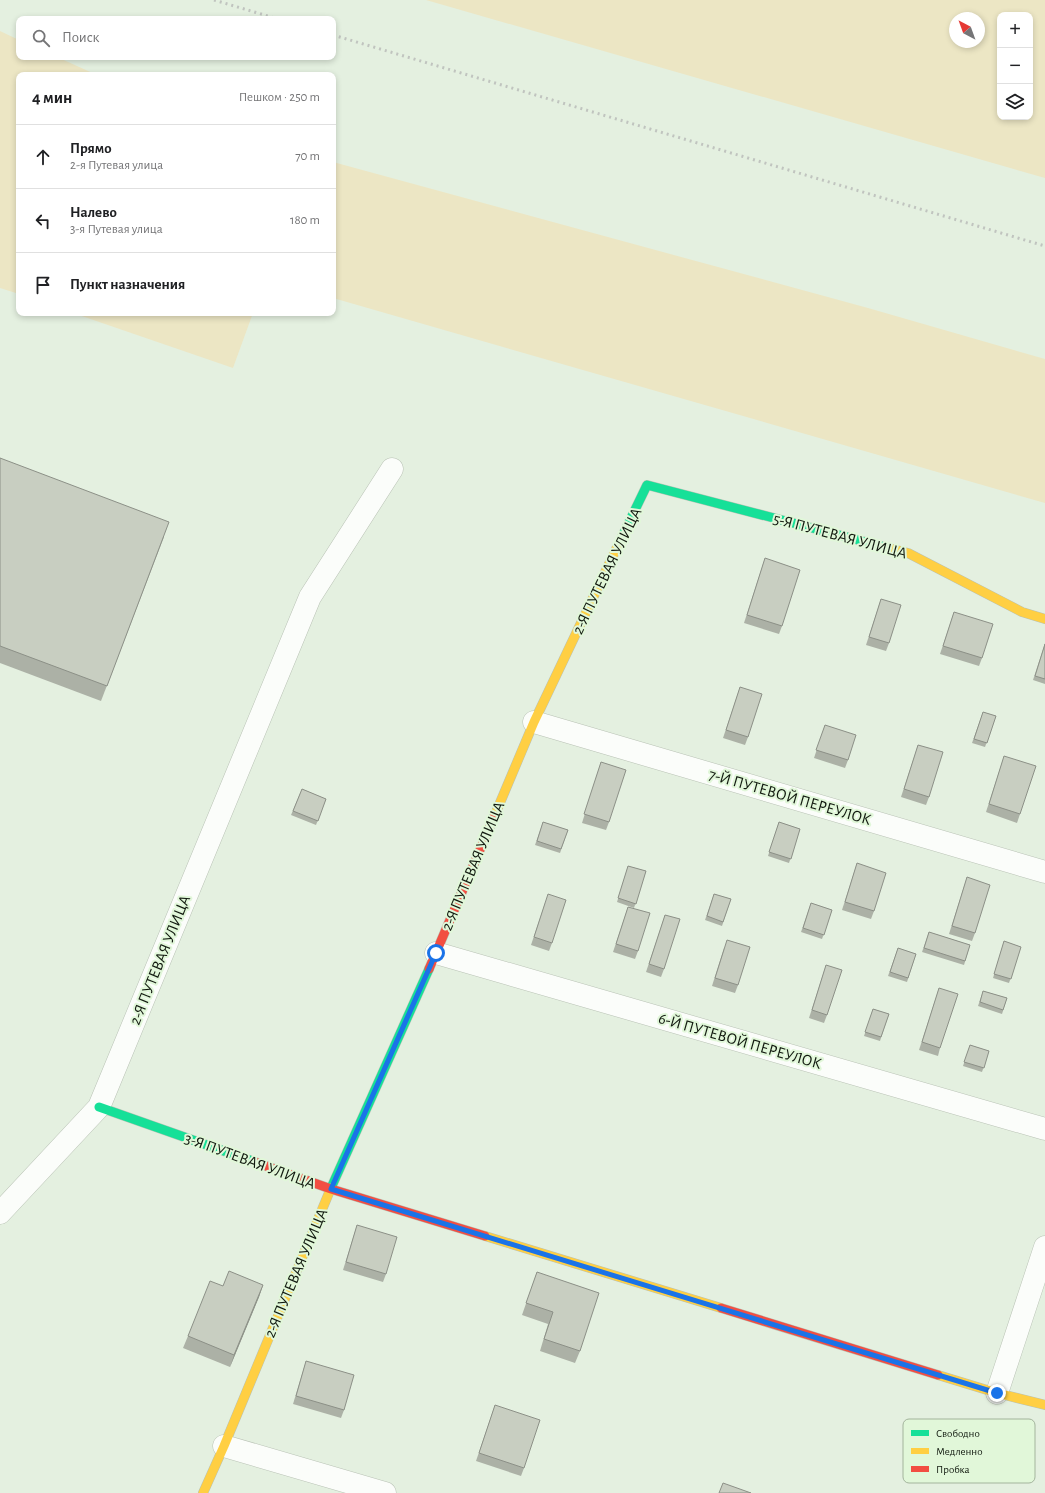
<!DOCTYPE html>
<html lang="ru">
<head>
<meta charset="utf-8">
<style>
  :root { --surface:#fff; --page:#f6f6f6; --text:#202124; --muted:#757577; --line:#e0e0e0 }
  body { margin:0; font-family:"Alegreya Sans",sans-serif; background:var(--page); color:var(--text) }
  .controls { position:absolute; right:12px; top:12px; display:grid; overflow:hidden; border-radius:8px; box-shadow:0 2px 6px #0003 }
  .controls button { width:36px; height:36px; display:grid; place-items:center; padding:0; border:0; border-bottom:1px solid var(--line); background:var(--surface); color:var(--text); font:20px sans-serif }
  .compass { position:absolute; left:949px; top:12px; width:36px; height:36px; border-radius:50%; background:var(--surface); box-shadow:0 2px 6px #0003; rotate:319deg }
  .stop { position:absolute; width:12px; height:12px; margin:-9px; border:3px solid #1a73e8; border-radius:50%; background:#fff }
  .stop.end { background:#1a73e8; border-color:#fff; box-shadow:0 1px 4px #0008 }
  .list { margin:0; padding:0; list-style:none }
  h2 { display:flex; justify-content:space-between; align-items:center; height:52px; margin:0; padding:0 16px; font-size:17px }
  h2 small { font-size:13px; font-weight:400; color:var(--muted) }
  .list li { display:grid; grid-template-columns:26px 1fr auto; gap:12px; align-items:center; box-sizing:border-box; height:64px; padding:0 16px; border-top:1px solid var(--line) }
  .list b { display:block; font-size:15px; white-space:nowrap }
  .list p { margin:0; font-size:13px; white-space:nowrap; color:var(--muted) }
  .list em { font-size:13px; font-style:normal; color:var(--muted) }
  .icon { flex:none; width:22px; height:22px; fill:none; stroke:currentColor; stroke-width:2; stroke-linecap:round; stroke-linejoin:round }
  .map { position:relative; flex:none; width:1045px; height:1493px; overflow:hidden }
  .search { position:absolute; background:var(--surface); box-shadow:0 2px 6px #0003; left:16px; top:16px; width:320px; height:44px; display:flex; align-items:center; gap:10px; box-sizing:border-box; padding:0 14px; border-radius:8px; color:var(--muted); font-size:15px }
  .panel { position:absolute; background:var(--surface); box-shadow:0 2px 6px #0003; left:16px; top:72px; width:320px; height:244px; border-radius:8px }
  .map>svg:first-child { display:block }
</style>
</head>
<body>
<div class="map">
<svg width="1045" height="1493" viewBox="0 0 1045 1493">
  <rect width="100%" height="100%" fill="#e4f0e0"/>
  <g fill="#ece6c4" fill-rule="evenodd">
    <path d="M426,0H1045V178ZM1000,15H1030V117H1000ZM955,18H979V42H955Z"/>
    <polygon points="0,31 19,40 19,57 57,57 97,75 19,75 19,294 0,288"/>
    <polygon points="333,162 868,308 1045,359 1045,503 333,298"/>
    <polygon points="73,313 253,313 233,368"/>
  </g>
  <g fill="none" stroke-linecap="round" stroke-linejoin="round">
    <g stroke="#b9c2b5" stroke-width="23">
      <g id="street">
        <polyline points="534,722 1045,872"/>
        <polyline points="436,953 1045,1129"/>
        <polyline points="0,1213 99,1107 310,597 392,469"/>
        <polyline points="997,1393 1045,1247"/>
        <polyline points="224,1446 385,1493"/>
      </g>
    </g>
    <g stroke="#b9c2b5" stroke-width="10">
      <g id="fast">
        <polyline points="619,543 647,485 885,547"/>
        <polyline points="99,1107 255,1162"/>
        <polyline points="331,1188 429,969"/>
      </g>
    </g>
    <g stroke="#b9c2b5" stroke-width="10">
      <g id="slow">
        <polyline points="885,547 908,553 1022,612 1045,619"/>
        <polyline points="494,817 534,722 619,543"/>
        <polyline points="485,1236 721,1308"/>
        <polyline points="938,1375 997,1393 1045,1405"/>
        <polyline points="203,1493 224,1446 331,1188"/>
      </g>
    </g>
    <g stroke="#b9c2b5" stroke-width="10">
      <g id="jam">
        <polyline points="429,969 494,817"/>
        <polyline points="255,1162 331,1189 485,1236"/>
        <polyline points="721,1308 938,1375"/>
      </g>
    </g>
    <use href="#street" stroke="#fbfdfa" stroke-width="22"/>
    <use href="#fast" stroke="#16e098" stroke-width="9"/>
    <use href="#slow" stroke="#ffcf43" stroke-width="9"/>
    <use href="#jam" stroke="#f24e42" stroke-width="9"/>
    <g stroke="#c0c4bf" stroke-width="3" stroke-dasharray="2 4" stroke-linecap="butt">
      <polyline points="214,0 278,19"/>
      <polyline points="333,35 1045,246"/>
    </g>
  </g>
  <g fill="#acb1a6">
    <polygon points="0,458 164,537 101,701 0,663"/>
    <polygon points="765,558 782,626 779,634 744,623"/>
    <polygon points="881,599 889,643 886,651 866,645"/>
    <polygon points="954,612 982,658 979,666 940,654"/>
    <polygon points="1045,643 1045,684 1033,680"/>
    <polygon points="740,687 748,737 745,745 723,738"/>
    <polygon points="983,712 996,716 985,747 972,743"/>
    <polygon points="825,725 848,760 845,768 814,758"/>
    <polygon points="918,745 929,797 926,805 901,797"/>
    <polygon points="1004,756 1020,814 1017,823 986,812"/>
    <polygon points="601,762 609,822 606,830 582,823"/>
    <polygon points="302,789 326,799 316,825 291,815"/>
    <polygon points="543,822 568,830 560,853 535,845"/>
    <polygon points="779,822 800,829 789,863 768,856"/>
    <polygon points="857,863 874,911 871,919 842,910"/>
    <polygon points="628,866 646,871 634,908 617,902"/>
    <polygon points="967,877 975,933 972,941 949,934"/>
    <polygon points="714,894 731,899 722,926 705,920"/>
    <polygon points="545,903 552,943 549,951 531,945"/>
    <polygon points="811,903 832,910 822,939 801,932"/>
    <polygon points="628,907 638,951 635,959 613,952"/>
    <polygon points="665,915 664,969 661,977 646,972"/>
    <polygon points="929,932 970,945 964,965 922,952"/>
    <polygon points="1004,941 1021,947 1009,983 993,978"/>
    <polygon points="724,948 738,985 735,993 712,986"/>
    <polygon points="898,948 916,954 907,982 888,976"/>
    <polygon points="826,965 827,1015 824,1023 809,1018"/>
    <polygon points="939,988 940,1048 938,1056 919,1050"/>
    <polygon points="983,991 1007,998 1002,1014 978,1006"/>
    <polygon points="873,1009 889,1014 880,1041 864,1036"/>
    <polygon points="970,1045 989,1051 982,1072 963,1066"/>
    <polygon points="357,1225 386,1274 383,1282 343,1270"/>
    <polygon points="537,1272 580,1351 575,1363 540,1351 548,1324 522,1315"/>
    <polygon points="263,1285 259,1297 230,1367 183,1348 188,1336 223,1286"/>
    <polygon points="306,1361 344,1410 341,1418 293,1404"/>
    <polygon points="495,1405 524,1468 521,1476 476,1461"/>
  </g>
  <polygon fill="#8c9087" points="263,1285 259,1297 230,1367 234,1355"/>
  <g fill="#c8cec1" stroke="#8c9087">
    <polygon points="0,458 169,522 107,686 0,646"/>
    <polygon points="765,558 800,570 782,626 747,615"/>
    <polygon points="881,599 901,605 889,643 869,637"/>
    <polygon points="954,612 993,624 982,658 943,646"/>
    <polygon points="1045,644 1045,679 1035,676"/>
    <polygon points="740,687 762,694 748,737 726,730"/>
    <polygon points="983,712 996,716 987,743 974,739"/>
    <polygon points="825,725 856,735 848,760 816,750"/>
    <polygon points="918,745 943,752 929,797 904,789"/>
    <polygon points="1004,756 1036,766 1020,814 989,804"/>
    <polygon points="601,762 626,770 609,822 584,814"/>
    <polygon points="302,789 326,799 318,821 293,811"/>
    <polygon points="543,822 568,830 561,849 537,841"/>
    <polygon points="779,822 800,829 791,859 769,852"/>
    <polygon points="857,863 886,873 874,911 845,902"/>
    <polygon points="628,866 646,871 636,904 618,898"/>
    <polygon points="967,877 990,885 975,933 952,926"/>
    <polygon points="548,894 566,900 552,943 534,937"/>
    <polygon points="714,894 731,899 723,922 707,916"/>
    <polygon points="811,903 832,910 824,935 803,928"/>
    <polygon points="628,907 650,913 638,951 616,944"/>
    <polygon points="665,915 680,919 664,969 649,964"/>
    <polygon points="929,932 970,945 965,961 924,948"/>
    <polygon points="727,940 750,947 738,985 715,978"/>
    <polygon points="1004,941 1021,947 1011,979 994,974"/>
    <polygon points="898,948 916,954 908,978 890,972"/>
    <polygon points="826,965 842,970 827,1015 812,1010"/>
    <polygon points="939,988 958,994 940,1048 922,1042"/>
    <polygon points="983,991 1007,998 1003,1010 980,1002"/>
    <polygon points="873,1009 889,1014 881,1037 865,1032"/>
    <polygon points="970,1045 989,1051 984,1068 964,1062"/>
    <polygon points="357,1225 397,1237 386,1274 346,1262"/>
    <polygon points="229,1271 263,1285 234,1355 188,1336 210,1281 223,1286"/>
    <polygon points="537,1272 599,1293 580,1351 544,1339 553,1312 526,1303"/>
    <polygon points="306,1361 354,1375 344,1410 296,1396"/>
    <polygon points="495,1405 540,1420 524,1468 479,1453"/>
    <polygon points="723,1483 751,1493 719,1493"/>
  </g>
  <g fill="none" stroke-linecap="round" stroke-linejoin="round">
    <polyline stroke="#1a73e8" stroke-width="5" points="436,953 331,1189 997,1393"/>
  </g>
  <g text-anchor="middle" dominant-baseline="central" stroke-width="4" stroke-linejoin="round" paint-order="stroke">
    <g font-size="16" fill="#11190f" stroke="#e1f7d9">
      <text transform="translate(840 536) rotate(15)">5-Я ПУТЕВАЯ УЛИЦА</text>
      <text transform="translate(607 571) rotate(-64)">2-Я ПУТЕВАЯ УЛИЦА</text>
      <text transform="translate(790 797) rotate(16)">7-Й ПУТЕВОЙ ПЕРЕУЛОК</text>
      <text transform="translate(473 866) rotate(-67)">2-Я ПУТЕВАЯ УЛИЦА</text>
      <text transform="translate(160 960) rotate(-68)">2-Я ПУТЕВАЯ УЛИЦА</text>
      <text transform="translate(740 1041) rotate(16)">6-Й ПУТЕВОЙ ПЕРЕУЛОК</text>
      <text transform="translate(250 1161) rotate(20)">3-Я ПУТЕВАЯ УЛИЦА</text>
      <text transform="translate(296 1273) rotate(-67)">2-Я ПУТЕВАЯ УЛИЦА</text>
    </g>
  </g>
  <rect x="903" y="1419" width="132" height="64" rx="6" fill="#e1f7d9" stroke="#a3b49c" stroke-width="1"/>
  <rect x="911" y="1430" width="18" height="6" fill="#16e098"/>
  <rect x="911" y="1448" width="18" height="6" fill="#ffcf43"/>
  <rect x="911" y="1466" width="18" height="6" fill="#f24e42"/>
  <g font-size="11" fill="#11190f">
    <text x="936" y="1437">Свободно</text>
    <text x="936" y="1455">Медленно</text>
    <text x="936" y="1473">Пробка</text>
  </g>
</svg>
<div class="controls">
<button>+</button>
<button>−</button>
<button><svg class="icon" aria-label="layers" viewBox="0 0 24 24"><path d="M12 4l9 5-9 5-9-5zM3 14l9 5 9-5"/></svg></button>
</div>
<svg class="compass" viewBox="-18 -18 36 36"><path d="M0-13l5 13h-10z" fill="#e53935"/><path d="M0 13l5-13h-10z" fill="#757577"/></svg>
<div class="stop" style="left:436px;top:953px"></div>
<div class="stop end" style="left:997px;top:1393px"></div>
<div class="search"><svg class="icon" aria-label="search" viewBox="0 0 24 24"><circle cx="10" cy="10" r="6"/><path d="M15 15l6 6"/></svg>Поиск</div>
<section class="panel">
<h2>4 мин<small>Пешком · 250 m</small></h2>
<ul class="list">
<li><svg class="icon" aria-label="ahead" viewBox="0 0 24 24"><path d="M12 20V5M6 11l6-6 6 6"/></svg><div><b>Прямо</b><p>2-я Путевая улица</p></div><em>70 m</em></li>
<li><svg class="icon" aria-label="left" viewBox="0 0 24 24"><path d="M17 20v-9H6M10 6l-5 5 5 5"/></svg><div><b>Налево</b><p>3-я Путевая улица</p></div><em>180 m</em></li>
<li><svg class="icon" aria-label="arrive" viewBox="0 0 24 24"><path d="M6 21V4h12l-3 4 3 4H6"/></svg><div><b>Пункт назначения</b></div></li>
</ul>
</section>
</div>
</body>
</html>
